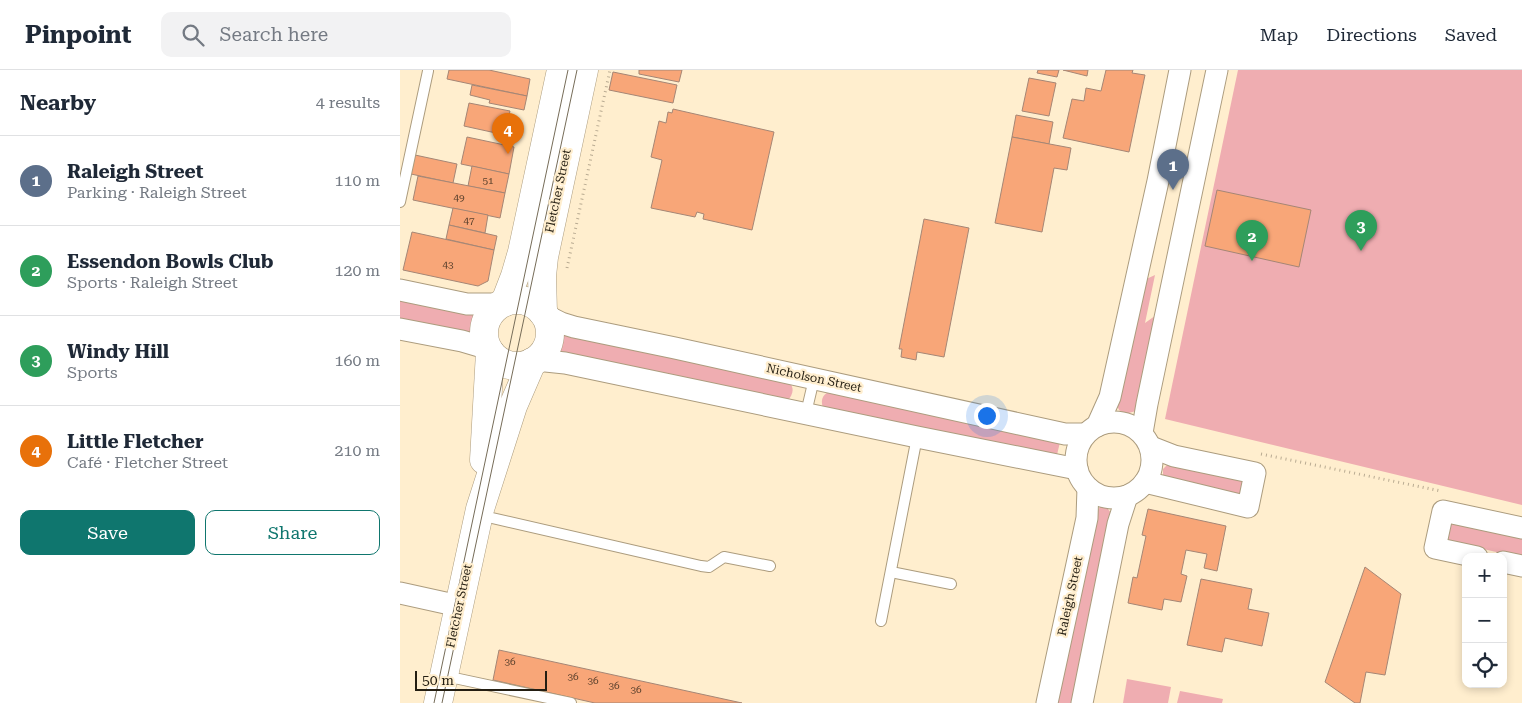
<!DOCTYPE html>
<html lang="en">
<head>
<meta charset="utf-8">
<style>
  :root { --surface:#fff; --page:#f2f2f3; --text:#1f2937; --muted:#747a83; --line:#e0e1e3; --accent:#0f766e }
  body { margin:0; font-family:"Roboto Serif",serif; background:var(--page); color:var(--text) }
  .controls { position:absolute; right:15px; bottom:15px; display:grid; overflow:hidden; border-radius:10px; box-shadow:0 2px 8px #0003 }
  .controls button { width:45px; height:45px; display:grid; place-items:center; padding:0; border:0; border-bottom:1px solid var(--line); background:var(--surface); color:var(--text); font:25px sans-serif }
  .scale { position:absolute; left:15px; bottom:12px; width:132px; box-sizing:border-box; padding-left:5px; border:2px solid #241e12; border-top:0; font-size:14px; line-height:18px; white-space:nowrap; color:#241e12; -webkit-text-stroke:4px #ffeece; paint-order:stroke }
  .you { position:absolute; left:586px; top:345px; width:18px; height:18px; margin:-12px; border:4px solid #fff; border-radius:50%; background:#1a73e8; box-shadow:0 0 0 8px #1a73e833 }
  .badge { display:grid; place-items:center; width:32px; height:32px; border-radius:50%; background:var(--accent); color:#fff; font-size:16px; font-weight:700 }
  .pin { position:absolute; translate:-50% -41px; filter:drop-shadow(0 1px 2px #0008) }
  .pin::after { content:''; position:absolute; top:26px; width:18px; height:15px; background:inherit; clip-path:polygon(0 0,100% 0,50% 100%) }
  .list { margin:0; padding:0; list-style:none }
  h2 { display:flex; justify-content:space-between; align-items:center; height:65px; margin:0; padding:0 20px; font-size:21px }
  h2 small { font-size:16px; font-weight:400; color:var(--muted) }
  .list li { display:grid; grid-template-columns:32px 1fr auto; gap:15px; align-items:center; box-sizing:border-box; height:90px; padding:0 20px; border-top:1px solid var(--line) }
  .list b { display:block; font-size:19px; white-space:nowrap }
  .list p { margin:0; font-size:16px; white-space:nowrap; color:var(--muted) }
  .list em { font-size:16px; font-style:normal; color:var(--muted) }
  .actions { display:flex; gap:10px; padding:15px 20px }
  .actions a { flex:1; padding:11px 0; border:1px solid var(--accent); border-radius:10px; text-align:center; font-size:18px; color:var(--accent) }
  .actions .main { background:var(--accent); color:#fff }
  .icon { flex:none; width:28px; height:28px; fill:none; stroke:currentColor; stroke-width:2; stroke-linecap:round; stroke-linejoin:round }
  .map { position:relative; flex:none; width:1122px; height:633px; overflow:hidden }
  header { display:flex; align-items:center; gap:30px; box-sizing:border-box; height:70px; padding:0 25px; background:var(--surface); border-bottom:1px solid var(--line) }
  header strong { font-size:24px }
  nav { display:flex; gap:28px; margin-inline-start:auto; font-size:18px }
  .search { width:350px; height:45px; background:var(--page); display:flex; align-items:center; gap:12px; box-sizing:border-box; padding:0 18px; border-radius:10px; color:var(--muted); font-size:19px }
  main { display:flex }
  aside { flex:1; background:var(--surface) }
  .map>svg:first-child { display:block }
</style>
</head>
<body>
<header>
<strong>Pinpoint</strong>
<div class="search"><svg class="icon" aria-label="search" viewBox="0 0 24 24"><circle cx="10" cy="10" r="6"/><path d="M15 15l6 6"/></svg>Search here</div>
<nav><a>Map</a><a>Directions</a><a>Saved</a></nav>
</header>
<main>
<aside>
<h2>Nearby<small>4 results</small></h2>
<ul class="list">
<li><span class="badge" style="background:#5c6f8a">1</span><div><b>Raleigh Street</b><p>Parking · Raleigh Street</p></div><em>110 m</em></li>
<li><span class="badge" style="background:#2e9e5b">2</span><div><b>Essendon Bowls Club</b><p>Sports · Raleigh Street</p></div><em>120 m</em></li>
<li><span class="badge" style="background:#2e9e5b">3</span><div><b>Windy Hill</b><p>Sports</p></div><em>160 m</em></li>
<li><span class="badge" style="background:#e8710a">4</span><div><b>Little Fletcher</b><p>Café · Fletcher Street</p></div><em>210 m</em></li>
</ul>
<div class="actions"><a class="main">Save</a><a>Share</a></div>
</aside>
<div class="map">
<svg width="1122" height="633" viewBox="0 0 1122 633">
  <rect width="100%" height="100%" fill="#ffeece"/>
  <g fill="#efadb1">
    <polygon points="838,0 1122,0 1122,435 765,349"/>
    <polygon points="755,205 745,253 759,243 736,341 725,344 719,340 716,333 742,211"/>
    <polygon points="0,228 75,244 78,252 77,259 70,264 0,251"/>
    <path d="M161,263L389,312C395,318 393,325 387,331L158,283C154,276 155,268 161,263Z"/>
    <path d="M432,320L661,368L656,389L423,338C420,329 423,324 432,320Z"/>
    <polygon points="768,394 840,407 845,412 840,426 763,406 763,399"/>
    <polygon points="700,437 707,438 713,445 675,633 654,633 694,445"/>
    <polygon points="1053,454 1122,467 1122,488 1049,471 1046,467 1049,456"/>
    <polygon points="727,609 771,617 768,633 723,633"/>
    <polygon points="780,621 823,629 822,633 777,633"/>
  </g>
  <g fill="#f8a678" stroke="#a58675">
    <polygon points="49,0 89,0 130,9 127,26 47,9"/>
    <polygon points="239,0 282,0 279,12 239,4"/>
    <polygon points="638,0 659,0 657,7 637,3"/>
    <polygon points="663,0 688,0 687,6"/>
    <polygon points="706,0 733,0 732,3 745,5 729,82 663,68 672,29 684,31 686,18 701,21"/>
    <polygon points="213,2 277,15 273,33 209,20"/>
    <polygon points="629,8 656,13 649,46 622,41"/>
    <polygon points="72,15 127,26 124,40 89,33 90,30 70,25"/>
    <polygon points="69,33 110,41 105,65 64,56"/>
    <polygon points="273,39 374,62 352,160 303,149 304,144 297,142 295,147 251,138 262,90 251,87 259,51 266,53 268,42 272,43"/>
    <polygon points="616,45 653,52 649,74 612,67"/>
    <polygon points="67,67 114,77 109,104 61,94"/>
    <polygon points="612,67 671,78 667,100 654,98 642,162 595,153"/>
    <polygon points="15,85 57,94 53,113 11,104"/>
    <polygon points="72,96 109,104 105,123 68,116"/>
    <polygon points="18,106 105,123 100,148 13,130"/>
    <polygon points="817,120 911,140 899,197 805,176"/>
    <polygon points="53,138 88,145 85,163 49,155"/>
    <polygon points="524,149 569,158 544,287 517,282 516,290 501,287 502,279 499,279"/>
    <polygon points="49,155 97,166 94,180 46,169"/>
    <polygon points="12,162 94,180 88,211 78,216 3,200"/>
    <polygon points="748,439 826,456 817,501 804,498 807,484 786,480 781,504 787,506 781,532 764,529 762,540 728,533 733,507 737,508 746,466 742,465"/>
    <polygon points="965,497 1001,524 985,605 966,602 960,633 955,633 925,612"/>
    <polygon points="801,509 852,519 848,539 869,543 862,576 825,568 822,582 787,575"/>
    <polygon points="99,580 342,633 195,633 93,610"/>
  </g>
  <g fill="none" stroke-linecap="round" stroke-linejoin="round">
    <g stroke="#ac9c7e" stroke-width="12">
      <g id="lane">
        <polyline points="0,132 28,1"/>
        <polyline points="406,343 414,309"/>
        <polyline points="79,445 301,496 309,497 324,487 370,496"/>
        <polyline points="491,502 551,514"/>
        <polyline points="481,551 517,367"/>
        <polyline points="45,606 171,633"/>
      </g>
    </g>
    <g stroke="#ac9c7e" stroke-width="23">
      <g id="street">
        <polyline points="0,220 67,234 101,234"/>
        <polyline points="145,245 161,253 174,257 275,278 665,364 685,364"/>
        <polyline points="0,259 62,271 89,279"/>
        <polyline points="136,290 165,293 517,367 677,399"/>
        <circle cx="714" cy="390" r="38"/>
        <polyline points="697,356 710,327 758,111 780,0"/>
        <polyline points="742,363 747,334 817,0"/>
        <polyline points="745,412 848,437 855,403 774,386 751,377"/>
        <polyline points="1077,487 1035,478 1043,441 1122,458"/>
        <polyline points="1103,492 1122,496"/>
        <polyline points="0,523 59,536"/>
        <polyline points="647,633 687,448 688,418"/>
        <polyline points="682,633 718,454 727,426"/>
      </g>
    </g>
    <g stroke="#ac9c7e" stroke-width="29">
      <g id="secondary">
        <circle cx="117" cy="263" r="33"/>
        <polyline points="105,232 115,206 122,182 161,0"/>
        <polyline points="143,243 142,206 144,187 184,0"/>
        <polyline points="84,390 90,282"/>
        <polyline points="38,633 80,439 113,336 132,292"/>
      </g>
    </g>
    <g stroke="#b9ab92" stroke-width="3" stroke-dasharray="1 4" stroke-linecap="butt">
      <polyline points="167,198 210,0"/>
      <polyline points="861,384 1041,421"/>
    </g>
    <use href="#lane" stroke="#fff" stroke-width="10"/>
    <use href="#street" stroke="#fff" stroke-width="21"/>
    <use href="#secondary" stroke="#fff" stroke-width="28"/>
    <g stroke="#766c58" stroke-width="1">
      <polyline points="34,633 168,0"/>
      <polyline points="42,633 177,0"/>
    </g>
  </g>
  <g text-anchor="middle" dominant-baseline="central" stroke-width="4.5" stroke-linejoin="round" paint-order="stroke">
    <g font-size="10" fill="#59402c">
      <text x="88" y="110">51</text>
      <text x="59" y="127">49</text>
      <text x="69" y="150">47</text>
      <text x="48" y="194">43</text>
      <text x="110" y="591">36</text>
      <text x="173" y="606">36</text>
      <text x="193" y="610">36</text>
      <text x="214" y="615">36</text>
      <text x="236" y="619">36</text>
    </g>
    <g font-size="12" fill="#241e12" stroke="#ffeece">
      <text transform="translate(158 121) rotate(-78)">Fletcher Street</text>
      <text transform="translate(414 308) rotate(12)">Nicholson Street</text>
      <text transform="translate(670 526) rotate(-78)">Raleigh Street</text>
      <text transform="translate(59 536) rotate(-78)">Fletcher Street</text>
    </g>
  </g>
</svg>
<div class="controls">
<button>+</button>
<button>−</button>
<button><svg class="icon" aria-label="locate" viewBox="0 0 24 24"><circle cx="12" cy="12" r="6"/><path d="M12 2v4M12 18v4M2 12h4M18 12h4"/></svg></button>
</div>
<div class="scale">50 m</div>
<div class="you"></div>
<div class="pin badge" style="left:773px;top:120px;background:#5c6f8a">1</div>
<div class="pin badge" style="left:852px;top:191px;background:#2e9e5b">2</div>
<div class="pin badge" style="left:961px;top:181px;background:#2e9e5b">3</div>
<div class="pin badge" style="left:108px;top:84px;background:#e8710a">4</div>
</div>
</main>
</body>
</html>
